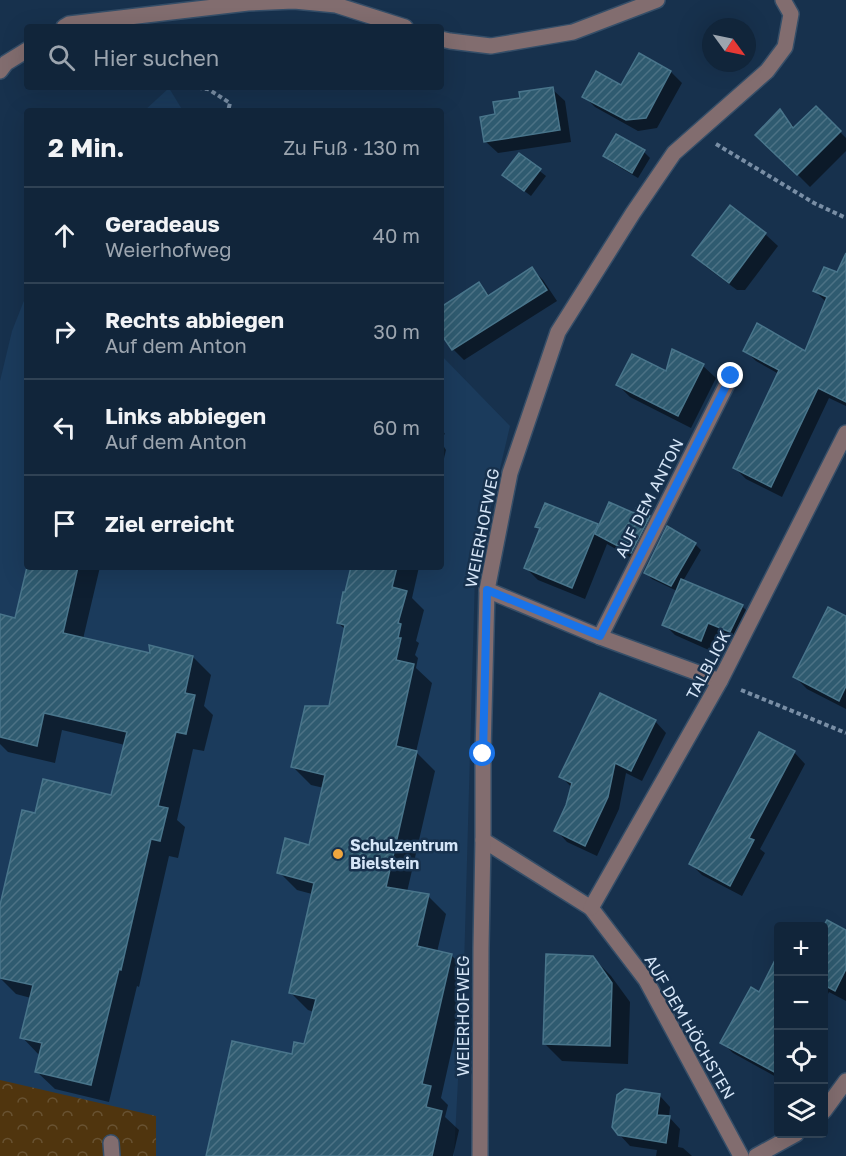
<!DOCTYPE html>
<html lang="de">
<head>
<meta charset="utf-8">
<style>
  :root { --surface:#11253a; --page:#1e3145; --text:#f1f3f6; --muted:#9ca5af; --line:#304254 }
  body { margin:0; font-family:"Golos Text",sans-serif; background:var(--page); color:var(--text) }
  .controls { position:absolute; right:18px; bottom:18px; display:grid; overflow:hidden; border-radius:6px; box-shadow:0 6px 24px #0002 }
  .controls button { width:54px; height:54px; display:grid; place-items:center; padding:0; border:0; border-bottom:2px solid var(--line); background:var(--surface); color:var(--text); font:30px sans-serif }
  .compass { position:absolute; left:702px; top:18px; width:54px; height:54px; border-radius:50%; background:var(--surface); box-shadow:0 6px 24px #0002; rotate:123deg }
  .stop { position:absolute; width:18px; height:18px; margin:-14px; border:4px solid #1a73e8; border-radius:50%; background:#fff }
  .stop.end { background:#1a73e8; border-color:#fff; box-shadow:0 2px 6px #0008 }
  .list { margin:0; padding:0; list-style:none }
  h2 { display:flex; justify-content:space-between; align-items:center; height:78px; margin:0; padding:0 24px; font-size:26px }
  h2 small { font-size:20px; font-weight:400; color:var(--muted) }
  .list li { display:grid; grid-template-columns:39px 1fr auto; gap:18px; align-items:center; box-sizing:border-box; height:96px; padding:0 24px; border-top:2px solid var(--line) }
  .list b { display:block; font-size:22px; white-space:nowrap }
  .list p { margin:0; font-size:20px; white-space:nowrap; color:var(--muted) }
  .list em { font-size:20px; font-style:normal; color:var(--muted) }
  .icon { flex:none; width:33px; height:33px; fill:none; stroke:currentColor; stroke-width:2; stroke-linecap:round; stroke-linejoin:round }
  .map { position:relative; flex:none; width:846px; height:1156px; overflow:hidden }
  .search { position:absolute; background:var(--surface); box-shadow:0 6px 24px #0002; left:24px; top:24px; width:420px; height:66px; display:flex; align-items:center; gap:15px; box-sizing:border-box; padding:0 21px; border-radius:6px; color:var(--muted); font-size:22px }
  .panel { position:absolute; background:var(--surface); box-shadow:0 6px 24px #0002; left:24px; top:108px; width:420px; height:462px; border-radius:6px }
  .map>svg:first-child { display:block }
</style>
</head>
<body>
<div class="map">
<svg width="846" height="1156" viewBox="0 0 846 1156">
  <defs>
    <pattern id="forest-crowns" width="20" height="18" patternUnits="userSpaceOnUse" patternTransform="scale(1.5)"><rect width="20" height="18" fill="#50350e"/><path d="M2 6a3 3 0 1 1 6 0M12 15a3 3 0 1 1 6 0" fill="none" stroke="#685232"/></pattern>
    <pattern id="building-hatch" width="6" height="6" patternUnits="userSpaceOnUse" patternTransform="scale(1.5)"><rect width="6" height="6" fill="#2f5b70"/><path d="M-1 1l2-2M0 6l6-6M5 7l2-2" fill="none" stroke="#4c7285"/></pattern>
  </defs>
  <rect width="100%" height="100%" fill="#17314d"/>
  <g fill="#1b3b5c">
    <polygon points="169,88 183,111 144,111"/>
    <polygon points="27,293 27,567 441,567 441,355 510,426 475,575 464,967 454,1156 0,1156 0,381 12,331"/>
  </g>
  <polygon fill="url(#forest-crowns)" points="0,1080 156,1116 156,1156 0,1156"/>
  <g fill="#0007">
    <polygon points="640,55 671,72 682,83 657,128 638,131 595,107 584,96 622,87"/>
    <polygon points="552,89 565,101 571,142 498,153 485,141 522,99"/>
    <polygon points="816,108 846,138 846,151 810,187 758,135 780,111 795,128"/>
    <polygon points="644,152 650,158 638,178 611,162 605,156"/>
    <polygon points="519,155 546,176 531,196 510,180"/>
    <polygon points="730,207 765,234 778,246 745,290 737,290 706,267 694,255"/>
    <polygon points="846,264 846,406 829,398 782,497 746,479 735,468 779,374 756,361 745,350 805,353 826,302 815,291 841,276"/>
    <polygon points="532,269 543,280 557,301 464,360 453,349 441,331 441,308 479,284 490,296"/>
    <polygon points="673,351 703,366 716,378 691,428 630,397 618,385 667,373"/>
    <polygon points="441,428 445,434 441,437"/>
    <polygon points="441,442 446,450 441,471"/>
    <polygon points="546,505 599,527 635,515 649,517 661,529 644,565 607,544 585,599 538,580 525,567 541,530 537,526"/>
    <polygon points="695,544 701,550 683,581 742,606 753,617 741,642 719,632 711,651 675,635 664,624 677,591 652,579 646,573"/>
    <polygon points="29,567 100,567 83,639 151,655 193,657 211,675 204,706 213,715 204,751 193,749 177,820 185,827 178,858 169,856 139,987 137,986 109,1102 55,1089 36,1071 40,1056 22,1037 31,998 16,994 0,978 0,911 36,815 113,797 125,745 62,730 55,763 8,752 0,744 0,615 17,618"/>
    <polygon points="352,567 419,567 412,598 424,610 416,641 419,643 415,655 418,658 416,668 432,683 416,752 435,771 407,892 428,896 446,914 437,952 451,955 469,973 441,1098 448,1105 445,1117 459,1130 453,1156 207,1156 293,1056 305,1046 314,1012 308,1010 290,992 312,894 297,890 279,872 310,846 324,788 311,785 293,767 330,708 346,630 338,623 346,594"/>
    <polygon points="846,618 846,709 807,689 795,677"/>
    <polygon points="655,721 666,733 642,781 626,773 619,809 597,856 567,842 556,830 568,806 572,788 561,776"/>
    <polygon points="794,752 805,764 760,849 765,853 742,896 702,875 691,864"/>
    <polygon points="824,930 846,932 846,1001 829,992 824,1002"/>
    <polygon points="592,957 611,976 630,1002 628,1064 562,1061 544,1043"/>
    <polygon points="778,958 778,1078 733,1053 722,1042 760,994"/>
    <polygon points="660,1096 670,1107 669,1117 680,1129 678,1147 683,1148 692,1156 656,1156 657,1150 630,1146 619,1134"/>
  </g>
  <g fill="url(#building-hatch)" stroke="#49758b" stroke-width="1.5">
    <polygon points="639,53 671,71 646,118 626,120 582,97 596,71 621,85"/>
    <polygon points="553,87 560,130 484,142 480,117 495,114 493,102 520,98 519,92"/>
    <polygon points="816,106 841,131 797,175 755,135 780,109 793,128"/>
    <polygon points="616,134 645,150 632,173 603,156"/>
    <polygon points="519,153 541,169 524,191 502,175"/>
    <polygon points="730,205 766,233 729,283 692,255"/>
    <polygon points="846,253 846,402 818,388 771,487 733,468 779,370 743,351 757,323 805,351 827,297 813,291 824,267 837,272"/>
    <polygon points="532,267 547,290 452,350 441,334 441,307 479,282 488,296"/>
    <polygon points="672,349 704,364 678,416 616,385 632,354 666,371"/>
    <polygon points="609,502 634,513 636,508 650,516 631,553 595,534"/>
    <polygon points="545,503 598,524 572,588 524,568 540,528 535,527"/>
    <polygon points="667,526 696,543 671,586 644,573"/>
    <polygon points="27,567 78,567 63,633 150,653 149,645 193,656 185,693 195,695 186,734 176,732 158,806 168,808 160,841 151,839 121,970 119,969 91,1085 35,1072 42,1043 20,1038 33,985 0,978 0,905 22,810 35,813 43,779 111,795 127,732 44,713 37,746 0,737 0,614 15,618"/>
    <polygon points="351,567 397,567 392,587 407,591 398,623 401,624 398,638 401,638 396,660 414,664 396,746 417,751 386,887 429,894 417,946 452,954 422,1084 431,1086 426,1107 442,1111 432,1156 206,1156 232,1041 292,1054 294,1042 304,1044 316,999 289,993 314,883 277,873 285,838 309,845 325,775 291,767 305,706 329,706 345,625 337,623 343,592 345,592"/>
    <polygon points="681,579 743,605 730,632 708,623 701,641 662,625"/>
    <polygon points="828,607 846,616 846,686 839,701 793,677"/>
    <polygon points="600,693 656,720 631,771 615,763 608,797 585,846 554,831 566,805 572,783 559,777"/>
    <polygon points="759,732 795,751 749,838 754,840 730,886 689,864"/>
    <polygon points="827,920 846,930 846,969 835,991 824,985 823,927"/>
    <polygon points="546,954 593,956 612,983 610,1046 543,1044"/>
    <polygon points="778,954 778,1074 720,1043 751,987 759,992"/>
    <polygon points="625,1089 660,1094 657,1115 670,1116 666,1143 618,1135 612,1127 617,1095"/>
  </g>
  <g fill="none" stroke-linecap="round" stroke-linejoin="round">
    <g stroke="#354e68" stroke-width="18">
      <g id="minor">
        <polyline points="64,27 69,24 248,3 294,1 336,5 405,27"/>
        <polyline points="441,39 450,41 491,46 573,32 657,0"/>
        <polyline points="0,71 6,63 27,50"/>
        <polyline points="487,590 600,637 720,681"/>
        <polyline points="600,637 731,376"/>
        <polyline points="483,840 591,908 646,980 741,1156"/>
        <polyline points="591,908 720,681 846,433"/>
        <polyline points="824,1111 846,1081"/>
        <polyline points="111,1143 112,1156"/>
        <polyline points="480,1156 481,947 483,840 483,754 487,590 510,473 558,332 633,213 674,153 767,71 785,47 791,14 783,0"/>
        <polyline points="756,1156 796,1134"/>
      </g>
    </g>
    <g stroke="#798ea5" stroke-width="4" stroke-dasharray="4.5 3" stroke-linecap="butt">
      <polyline points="190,87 208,89 230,103 228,111"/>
      <polyline points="716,144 814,203 846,218"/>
      <polyline points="741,690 846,733"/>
    </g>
    <use href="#minor" stroke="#826d6f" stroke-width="15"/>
  </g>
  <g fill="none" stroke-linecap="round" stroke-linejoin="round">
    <polyline stroke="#1a73e8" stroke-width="8" points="483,754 487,590 600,636 731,376"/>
  </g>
  <circle fill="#f0a63e" stroke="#17314d" stroke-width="2" cx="338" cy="854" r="6"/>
  <g text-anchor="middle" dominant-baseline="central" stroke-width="5" stroke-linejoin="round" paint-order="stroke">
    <g font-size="16" fill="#d5e5f7" stroke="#17314d">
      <text transform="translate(649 498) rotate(-63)">AUF DEM ANTON</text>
      <text transform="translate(482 528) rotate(-79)">WEIERHOFWEG</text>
      <text transform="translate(708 665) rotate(-62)">TALBLICK</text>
      <text transform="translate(463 1016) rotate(-90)">WEIERHOFWEG</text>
      <text transform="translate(690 1027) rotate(60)">AUF DEM HÖCHSTEN</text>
    </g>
    <g font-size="16" font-weight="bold" fill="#d5e5f7" stroke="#17314d" text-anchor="start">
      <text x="350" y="845">Schulzentrum<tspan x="350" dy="18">Bielstein</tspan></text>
    </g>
  </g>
</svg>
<div class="controls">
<button>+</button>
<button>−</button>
<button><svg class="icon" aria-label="locate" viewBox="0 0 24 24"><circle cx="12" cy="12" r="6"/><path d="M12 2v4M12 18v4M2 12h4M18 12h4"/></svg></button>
<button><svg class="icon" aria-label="layers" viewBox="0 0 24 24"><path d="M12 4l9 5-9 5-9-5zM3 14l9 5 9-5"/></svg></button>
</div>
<svg class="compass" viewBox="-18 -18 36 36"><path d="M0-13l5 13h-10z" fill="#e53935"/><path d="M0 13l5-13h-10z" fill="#9ca5af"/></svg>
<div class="stop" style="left:483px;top:754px"></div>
<div class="stop end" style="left:731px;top:376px"></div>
<div class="search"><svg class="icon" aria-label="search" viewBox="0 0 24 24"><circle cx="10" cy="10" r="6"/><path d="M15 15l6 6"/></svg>Hier suchen</div>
<section class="panel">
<h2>2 Min.<small>Zu Fuß · 130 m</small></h2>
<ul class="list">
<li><svg class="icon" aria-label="ahead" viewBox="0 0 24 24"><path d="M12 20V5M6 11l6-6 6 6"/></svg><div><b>Geradeaus</b><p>Weierhofweg</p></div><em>40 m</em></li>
<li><svg class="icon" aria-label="right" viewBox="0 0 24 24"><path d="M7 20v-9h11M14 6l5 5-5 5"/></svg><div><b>Rechts abbiegen</b><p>Auf dem Anton</p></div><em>30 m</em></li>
<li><svg class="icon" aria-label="left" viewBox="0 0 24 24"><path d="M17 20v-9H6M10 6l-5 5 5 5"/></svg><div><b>Links abbiegen</b><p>Auf dem Anton</p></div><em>60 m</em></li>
<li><svg class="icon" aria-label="arrive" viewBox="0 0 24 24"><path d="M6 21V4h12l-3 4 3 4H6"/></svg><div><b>Ziel erreicht</b></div></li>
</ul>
</section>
</div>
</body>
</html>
